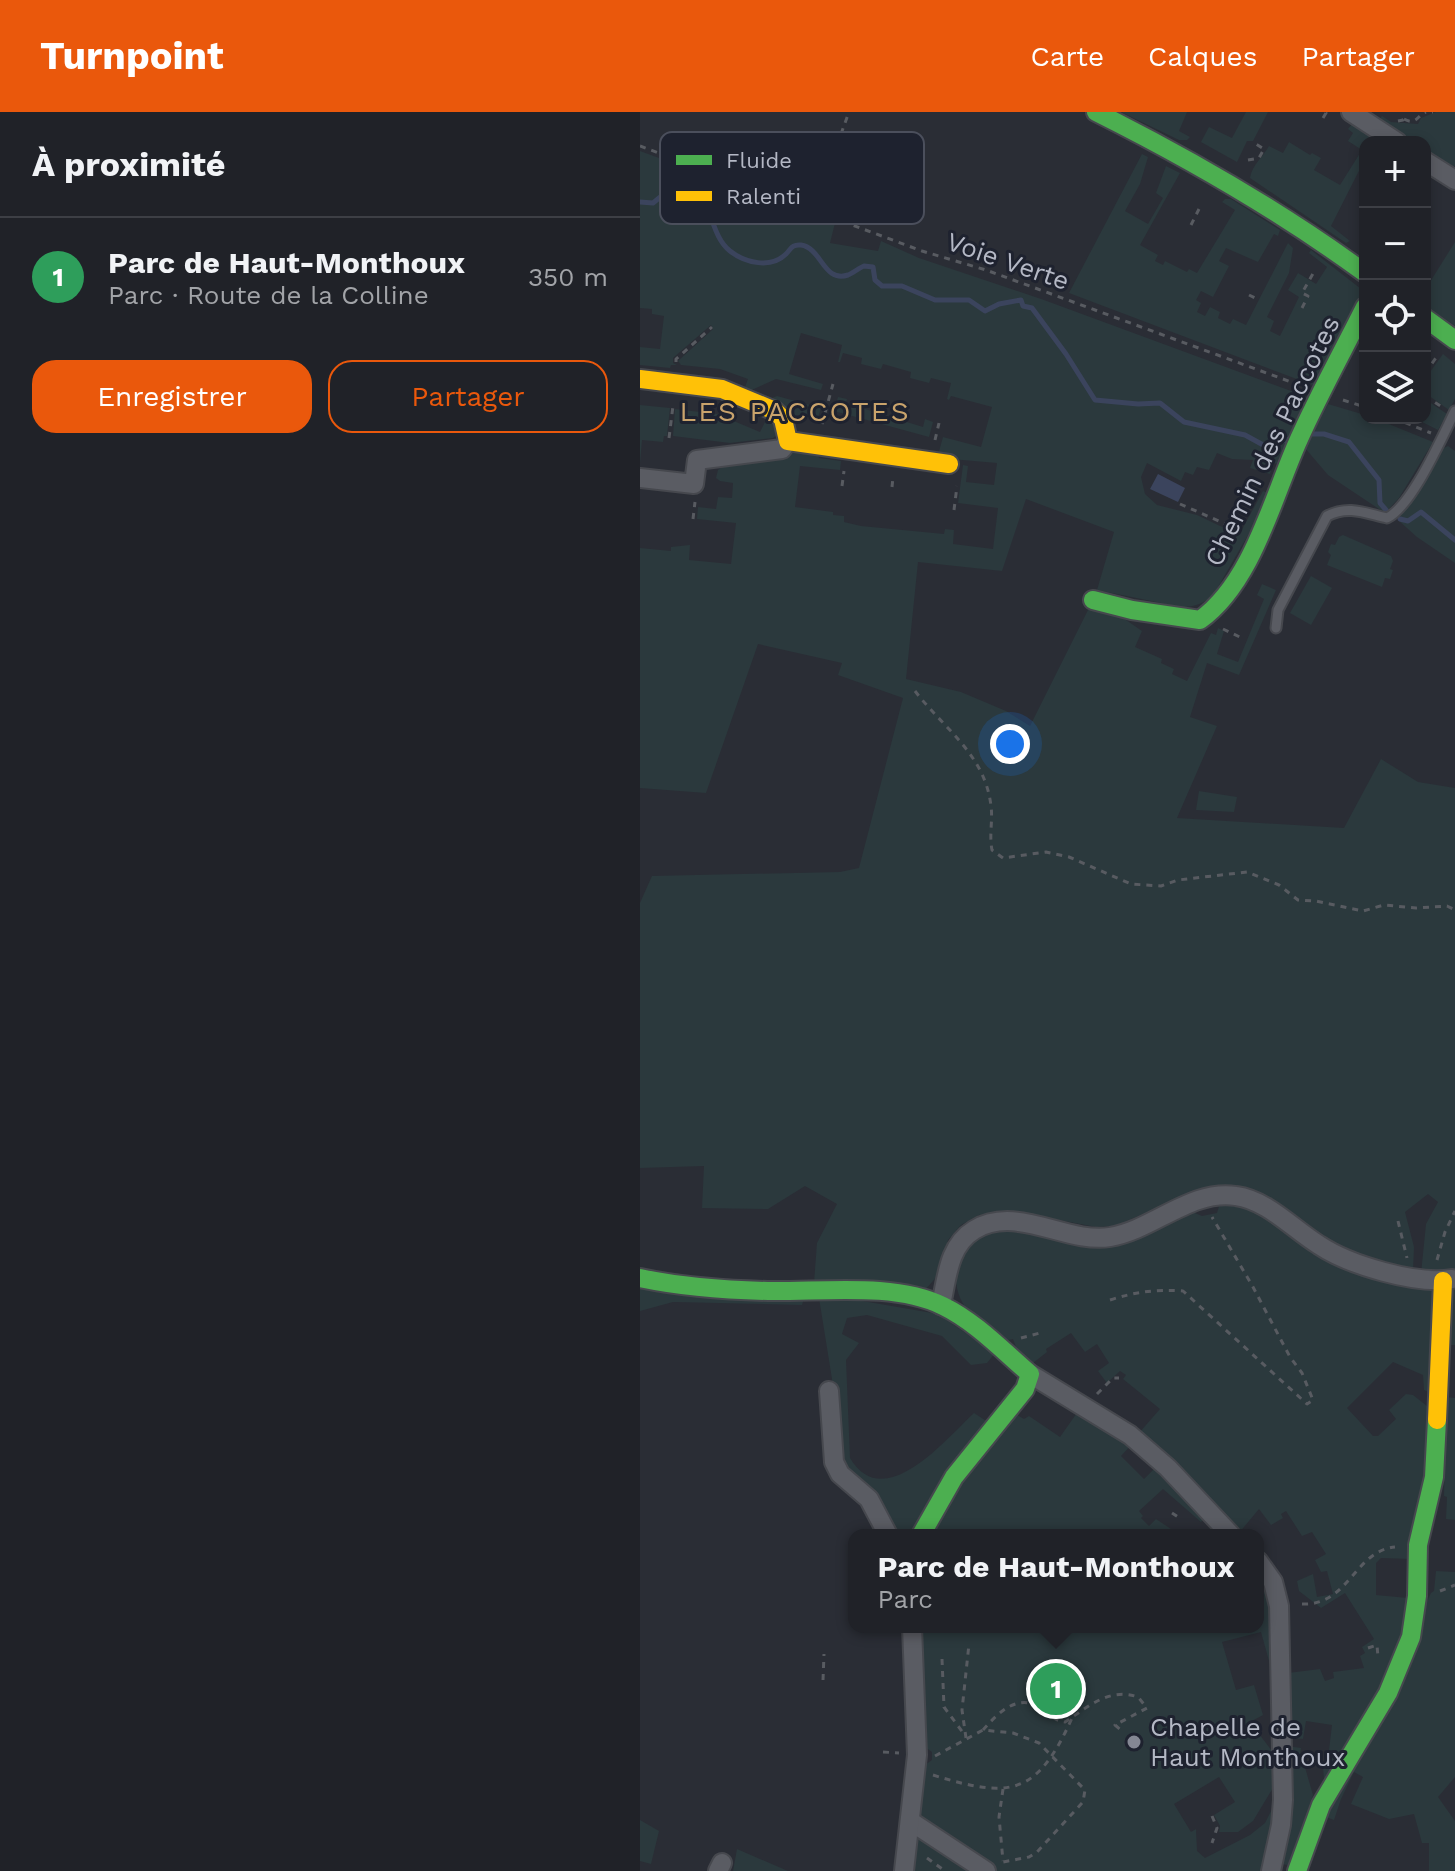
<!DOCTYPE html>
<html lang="fr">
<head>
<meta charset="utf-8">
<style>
  :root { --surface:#202228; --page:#282a30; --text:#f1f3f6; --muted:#a2a4a8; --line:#3d3f45; --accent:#ea580c }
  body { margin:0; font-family:"Work Sans",sans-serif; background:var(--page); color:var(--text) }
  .controls { position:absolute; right:24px; top:24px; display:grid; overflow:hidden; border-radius:16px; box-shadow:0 4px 12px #0003 }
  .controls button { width:72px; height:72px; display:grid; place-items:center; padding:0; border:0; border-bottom:2px solid var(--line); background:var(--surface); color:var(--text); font:40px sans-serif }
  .you { position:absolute; left:370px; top:632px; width:28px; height:28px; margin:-20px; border:6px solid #fff; border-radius:50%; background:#1a73e8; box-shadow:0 0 0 12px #1a73e833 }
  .badge { display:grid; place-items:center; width:52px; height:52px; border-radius:50%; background:var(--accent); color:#fff; font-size:26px; font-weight:700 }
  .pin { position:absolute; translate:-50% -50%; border:4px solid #fff; box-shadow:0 2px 8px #0006 }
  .popup { position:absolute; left:208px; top:1417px; width:416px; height:104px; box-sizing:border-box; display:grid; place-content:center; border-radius:16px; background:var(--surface); filter:drop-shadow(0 2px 6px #0005); font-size:26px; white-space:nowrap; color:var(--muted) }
  .popup b { font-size:30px; color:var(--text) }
  .popup::after { content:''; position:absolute; left:50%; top:100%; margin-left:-16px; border:16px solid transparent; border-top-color:var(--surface) }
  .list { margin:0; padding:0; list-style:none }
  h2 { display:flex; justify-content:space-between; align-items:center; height:104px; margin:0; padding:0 32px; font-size:34px }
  h2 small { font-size:26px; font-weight:400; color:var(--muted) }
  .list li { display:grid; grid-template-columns:52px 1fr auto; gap:24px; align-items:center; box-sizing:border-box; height:120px; padding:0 32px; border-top:2px solid var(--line) }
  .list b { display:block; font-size:30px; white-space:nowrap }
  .list p { margin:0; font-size:26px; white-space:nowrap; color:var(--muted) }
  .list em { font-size:26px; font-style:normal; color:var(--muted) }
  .actions { display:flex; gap:16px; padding:24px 32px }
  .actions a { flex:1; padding:18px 0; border:2px solid var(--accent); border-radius:24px; text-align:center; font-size:28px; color:var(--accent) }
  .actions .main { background:var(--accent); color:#fff }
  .icon { flex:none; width:44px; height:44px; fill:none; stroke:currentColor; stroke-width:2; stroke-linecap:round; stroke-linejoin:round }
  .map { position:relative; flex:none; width:815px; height:1759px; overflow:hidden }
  header { display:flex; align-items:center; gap:48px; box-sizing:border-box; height:112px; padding:0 40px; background:var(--accent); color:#fff }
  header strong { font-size:38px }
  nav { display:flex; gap:44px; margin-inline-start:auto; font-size:28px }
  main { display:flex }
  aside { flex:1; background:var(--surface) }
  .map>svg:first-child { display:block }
</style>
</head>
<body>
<header>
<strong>Turnpoint</strong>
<nav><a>Carte</a><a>Calques</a><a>Partager</a></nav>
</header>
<main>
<aside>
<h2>À proximité<small></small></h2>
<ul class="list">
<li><span class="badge" style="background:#2e9e5b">1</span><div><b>Parc de Haut-Monthoux</b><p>Parc · Route de la Colline</p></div><em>350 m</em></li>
</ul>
<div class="actions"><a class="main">Enregistrer</a><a>Partager</a></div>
</aside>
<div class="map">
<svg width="815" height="1759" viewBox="0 0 815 1759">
  <rect width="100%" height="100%" fill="#2a2d35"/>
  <g fill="#2b393d">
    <polygon points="481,0 547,0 539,19 550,25 547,28 539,28"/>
    <polygon points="606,0 628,0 613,29 607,29 597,50 561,30 569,15 592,26"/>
    <polygon points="796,0 815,0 815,54 811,54 785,38 785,30 773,30 739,8 742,4 751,10 778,12 781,6"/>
    <path d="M712,12L735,27L734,30H725V47L691,114L710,129L706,131L610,66C612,53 623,45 629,34L643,41L649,30L670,43L672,41L681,46L674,58L700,73L722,38L708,29L713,21L708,17Z"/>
    <polygon points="196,28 220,37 199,96 176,88"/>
    <path d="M0,39L195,111L190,131L238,139L241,129L279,146L404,188L673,287L651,328L642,353L633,351L630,362L610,356L613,348L592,347L577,341L569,358L557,355L553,363L545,360L541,369L507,351L501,365L505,382L517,393L557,403L599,423L623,379L629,381L630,385L574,482C564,492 554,495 541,495L457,478L474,420L386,387L362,459L278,450L266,567L321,580L366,599L390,614L450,494L470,497L502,519L495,535L522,547L521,551L534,557L532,562L547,569L571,521L576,523L578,516L584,519L577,542L598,550L624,487L617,483L622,472L636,478L599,563L567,551L550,605L577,614L537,706L704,716L741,647L778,670L815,676V1233H811L808,1257H803V1264L791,1268V1281L784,1278L783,1263L753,1250L707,1296L733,1324H738L756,1307L749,1298L766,1282L773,1283L792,1298L787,1374L771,1447L741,1446L736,1451V1483L768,1486L771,1492C762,1562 720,1620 685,1679L683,1655H687L692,1613L666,1609L663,1627L647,1625L648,1561L680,1557L685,1569L694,1566L693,1560L724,1556L720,1544L725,1541L722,1535L734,1527L705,1481L681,1496L659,1479L657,1469L673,1462L677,1485L693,1482L687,1459L681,1460L675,1448L686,1442L672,1420L662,1424L646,1399L641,1402L643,1406L631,1413L619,1397L599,1421L521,1337L499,1321L520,1297L483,1267L486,1263L480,1259L467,1271L458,1259L469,1251L457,1232L445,1240L431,1221L406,1237L407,1240L393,1251L377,1238L373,1227L364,1229C340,1212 315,1196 316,1163C316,1149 319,1139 329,1130C366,1092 421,1138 465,1135C486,1133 529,1108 550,1099L562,1104L577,1101L580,1091C590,1090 601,1089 611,1093C637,1105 659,1132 688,1145C721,1161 758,1168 795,1176L786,1158L781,1162L786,1112L798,1090L788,1082L765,1100L774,1135L773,1160L715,1143L675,1123L618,1083L591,1076L547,1083L475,1114L456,1115L382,1101L339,1103L321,1113L308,1128L300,1161L284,1179L207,1170L174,1171L177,1131L197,1092L165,1074L128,1097L62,1096L64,1054L0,1056V791L12,764L200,760L219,756L263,586L198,563L202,551L118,532L66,681L0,676V436L31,439V435L50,433L49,448L91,452L96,411L57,407L58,395L76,397L78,385L92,386L93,371L80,369L76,366L78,358L86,352L99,347L150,343L155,339L178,342L179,346L201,349L200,358L160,354L155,395L193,400V403L204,404V410L221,414L304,422L305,417L314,418L313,432L353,437L358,396L318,391L323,353L328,354L326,370L354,373L357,351L311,347L298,343L303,325L341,335L352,295L311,284L309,288L307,287L311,271L291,266L289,271L270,266L271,260L243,252L241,257L221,252L222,246L203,241L200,250H198L202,233L161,221L149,262L183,272L181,278L136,267L107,280L104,278L108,267L80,257L41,253L38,249L73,217L71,213L33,246V251L37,253H31L30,256L0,253V235L20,237L24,204L12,202V197L0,196Z"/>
    <polygon points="502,42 508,45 500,72 485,99 508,112 523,86 516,81 526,54 540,61 500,133 518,143 515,149 523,153 525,149 547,160 549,157 557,161 595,98 582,90 585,87 591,87 640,118 638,124 634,122 618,150 586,136 579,149 589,154 573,185 561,179 556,188 561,191 557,200 565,204 570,195 580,200 578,206 590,212 593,207 606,213 648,131 653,136 649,161 627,205 634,209 630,219 640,224 659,185 648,178 658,161 676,172 687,155 669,141 671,138 725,180 678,275 429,181"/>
    <polygon points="815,130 815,214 785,193 785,178"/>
    <polygon points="803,242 815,252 815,287 809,298 785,281 785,267"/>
    <polygon points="137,284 181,296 177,309 159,303 150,304 132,286"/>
    <polygon points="198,285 207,287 206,291 283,315 285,307 293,310 289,325 194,299"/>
    <polygon points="785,287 807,302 798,318 774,306 785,306"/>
    <polygon points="688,292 725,303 725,306 734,306 793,330 759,386 745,401 688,363 665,336"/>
    <polygon points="0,293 30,296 27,324 24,324 23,330 2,328 0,351"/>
    <polygon points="35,297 77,302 120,320 127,306 132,309 137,323 133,326 90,331 33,324"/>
    <polygon points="808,334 815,339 815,451 777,425 758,408 793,356 804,336"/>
    <polygon points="703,423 751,444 753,449 750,457 753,458 750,467 745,466 742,475 687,453 691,443 688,440 691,432 695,433 699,425"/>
    <polygon points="671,464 692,476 671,513 650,501"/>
    <polygon points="559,679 597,685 594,700 556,698"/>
    <polygon points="0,1175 164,1186 162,1193 33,1190 0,1199"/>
    <path d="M182,1182L298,1202L355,1241L347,1251L331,1253L302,1224L227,1203L207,1206L202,1222L219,1231L206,1248L210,1346C244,1403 305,1328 334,1301L357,1316L374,1301L384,1307L389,1304L420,1325L439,1298L492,1332L481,1344L504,1367L518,1353L565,1405L561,1410L523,1377L499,1399L503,1404L501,1406L509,1414L516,1407L540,1423H253L207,1363L196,1333L192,1267L179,1186Z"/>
    <polygon points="806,1285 815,1286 815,1408 806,1407 807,1385 804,1384"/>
    <polygon points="618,1458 629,1477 634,1567 621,1520 582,1530 596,1578 614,1573 623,1603 610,1610 635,1643 636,1671 613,1709 598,1720 579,1720 580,1714 574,1703 595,1690 579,1665 534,1692 551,1720 556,1717 557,1739 565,1746 610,1723 625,1711 634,1693 634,1711 622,1759 270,1759 285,1653 292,1648 292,1640 285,1635 280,1515 618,1515"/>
    <polygon points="796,1459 815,1460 815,1665 798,1685 815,1709 815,1759 789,1759 789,1731 782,1731 774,1702 749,1707 711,1692 723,1665 714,1660 701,1687 694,1708 683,1704 791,1481 794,1479"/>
    <polygon points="647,1634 661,1636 659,1651 664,1652 673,1683 648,1753 641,1752"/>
    <polygon points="0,1708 19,1719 11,1752 0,1749"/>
    <polygon points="97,1737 148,1759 93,1759"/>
  </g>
  <polygon fill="#3b445d" points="518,362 545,376 538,390 510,377"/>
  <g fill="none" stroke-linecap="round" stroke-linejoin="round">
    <g stroke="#3b445d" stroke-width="5">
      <path d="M0,90L13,91L35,73C76,74 65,119 90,139C105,151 131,157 146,142C151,137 152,132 161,133C182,136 183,171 208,163C213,161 219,156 224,154L233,155L235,168L242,174H262L295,188H329L345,199L359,192L381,188L383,194L392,196L426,242L455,288L498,292L520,291L544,310L605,323L625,334L650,327"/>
      <polyline points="672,322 684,322 709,330 739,368 740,391 746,398"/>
      <polyline points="760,407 768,409 781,400 815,428"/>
    </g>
    <g stroke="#46484e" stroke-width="13">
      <path id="lane" d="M636,516L638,498L687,404C708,393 725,401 747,406C772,394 802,325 815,299"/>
    </g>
    <g stroke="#46484e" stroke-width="22">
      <g id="street">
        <polyline points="711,0 757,30"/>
        <polyline points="785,49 815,68"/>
        <polyline points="0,366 54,372 57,348 142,337 148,329"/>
        <path d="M301,1193C307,1166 308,1134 334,1118C376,1092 426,1132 470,1125C513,1118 551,1077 596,1084C627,1088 653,1117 679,1133C709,1153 776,1173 812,1167"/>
        <polyline points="390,1262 490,1323 528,1356 591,1423"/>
        <polyline points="189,1279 194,1350 200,1362 229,1387 248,1423"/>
        <polyline points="618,1449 633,1470 639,1494 643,1688 641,1713 631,1759"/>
        <polyline points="270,1709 346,1759"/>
        <polyline points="78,1759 82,1751"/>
        <polyline points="264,1759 277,1643 272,1515"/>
      </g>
    </g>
    <g stroke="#46484e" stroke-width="22">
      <g id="fast">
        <path d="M456,0C550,47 640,99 725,161"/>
        <polyline points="785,206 815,228"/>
        <path d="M453,488L492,498L560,508C613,470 633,384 659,327C679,282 703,239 725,195"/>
        <path d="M0,1166C42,1175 85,1178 128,1179C181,1180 255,1170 303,1194C336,1210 363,1239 390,1262L385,1277L314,1365L281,1423"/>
        <polyline points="657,1759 681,1693 748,1581 771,1525 777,1484 778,1433 794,1365 797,1308"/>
      </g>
    </g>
    <g stroke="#46484e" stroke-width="22">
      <g id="slow">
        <polyline points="0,267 82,277 135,299 143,307 148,329 309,352"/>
        <polyline points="797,1308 803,1169"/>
      </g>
    </g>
    <g stroke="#585b61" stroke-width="3" stroke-dasharray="6 6" stroke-linecap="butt">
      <polyline points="792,0 793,0"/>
      <polyline points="683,6 686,1 684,0"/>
      <path d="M764,7C777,14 777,3 786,0"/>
      <polyline points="758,9 763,8 766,4"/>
      <polyline points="201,22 209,0"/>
      <polyline points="0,34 282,139 346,158 662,274"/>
      <polyline points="608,48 619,46 624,37 616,32"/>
      <polyline points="551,113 559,97"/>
      <polyline points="724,118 725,119"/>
      <polyline points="785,150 791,157"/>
      <polyline points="609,183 615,186"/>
      <polyline points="662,196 668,184 662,181 675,158"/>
      <polyline points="36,250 36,247 72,215"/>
      <polyline points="785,261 798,243"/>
      <polyline points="785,284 802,295"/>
      <polyline points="703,288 725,295"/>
      <polyline points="754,306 791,321"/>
      <polyline points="182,312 193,272"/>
      <polyline points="29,326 33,294"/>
      <polyline points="295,328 299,311"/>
      <polyline points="202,374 204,359"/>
      <polyline points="252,375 253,365"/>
      <polyline points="540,392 597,417 598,415"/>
      <polyline points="314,398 317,374"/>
      <polyline points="53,407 55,390"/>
      <polyline points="583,517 604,527"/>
      <path d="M275,579C304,617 345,642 351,694C353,708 349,723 352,738L363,746L406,740L429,745L491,772L521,774L538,768L607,760L639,773L658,788L676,789L723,799L744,793L776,796L807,794L815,798"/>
      <polyline points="758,1109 767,1146"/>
      <polyline points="797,1148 805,1120 815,1099"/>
      <path d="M470,1188C495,1180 516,1177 543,1179L667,1292L673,1288L662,1261L650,1245L613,1175L572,1105"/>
      <polyline points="381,1226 400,1221"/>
      <polyline points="457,1282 473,1266 479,1266"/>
      <polyline points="532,1401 541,1407"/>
      <polyline points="800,1479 815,1473"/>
      <path d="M662,1492C709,1494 714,1439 755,1435"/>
      <polyline points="728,1536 737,1533 738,1545"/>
      <polyline points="302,1547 304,1595 324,1622"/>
      <polyline points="183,1568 184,1542"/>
      <path d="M343,1618C359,1600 378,1580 403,1597C411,1602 414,1609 425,1610C448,1595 469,1575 498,1585L507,1596L475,1613L482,1619"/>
      <polyline points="326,1626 322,1598 329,1532"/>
      <polyline points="243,1640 259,1641"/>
      <polyline points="295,1644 343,1618 373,1621 399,1631 445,1678 443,1690 397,1740 389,1745 363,1750"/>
      <path d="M293,1663C370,1687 397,1684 432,1606"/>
      <polyline points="363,1677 359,1705 363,1749"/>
      <polyline points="572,1704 577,1716 572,1731"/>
      <polyline points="287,1746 305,1759"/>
    </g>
    <use href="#lane" stroke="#5a5c63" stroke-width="9"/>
    <use href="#street" stroke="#5a5c63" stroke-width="18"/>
    <use href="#fast" stroke="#4caf50" stroke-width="18"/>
    <use href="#slow" stroke="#ffc107" stroke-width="18"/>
  </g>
  <circle fill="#848793" stroke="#1e222f" stroke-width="3" cx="494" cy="1630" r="8"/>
  <g text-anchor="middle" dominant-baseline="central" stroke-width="6" stroke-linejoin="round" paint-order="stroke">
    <g font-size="26" fill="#b4b8c5" stroke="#1e222f">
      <text transform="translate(368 149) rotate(19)">Voie Verte</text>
      <text transform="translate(632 329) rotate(-64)">Chemin des Paccotes</text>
    </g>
    <g font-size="26" fill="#b4b8c5" stroke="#1e222f" text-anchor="start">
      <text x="510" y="1615">Chapelle de<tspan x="510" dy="30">Haut Monthoux</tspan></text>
    </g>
    <g font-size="28" letter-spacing="2" fill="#c9a36c" stroke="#1e222f">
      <text x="155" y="299">LES PACCOTES</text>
    </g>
  </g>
  <rect x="20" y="20" width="264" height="92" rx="12" fill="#1e222f" stroke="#4b4f5c" stroke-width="2"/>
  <rect x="36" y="43" width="36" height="10" fill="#4caf50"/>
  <rect x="36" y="79" width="36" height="10" fill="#ffc107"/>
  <g font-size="22" fill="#b4b8c5">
    <text x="86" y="56">Fluide</text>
    <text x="86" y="92">Ralenti</text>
  </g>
</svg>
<div class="controls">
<button>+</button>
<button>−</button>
<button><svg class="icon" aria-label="locate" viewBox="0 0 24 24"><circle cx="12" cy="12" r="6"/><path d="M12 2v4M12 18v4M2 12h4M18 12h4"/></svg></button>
<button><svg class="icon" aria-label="layers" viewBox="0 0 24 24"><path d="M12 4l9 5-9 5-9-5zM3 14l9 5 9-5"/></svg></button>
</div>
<div class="you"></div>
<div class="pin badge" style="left:416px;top:1577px;background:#2e9e5b">1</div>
<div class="popup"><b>Parc de Haut-Monthoux</b>Parc</div>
</div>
</main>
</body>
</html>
